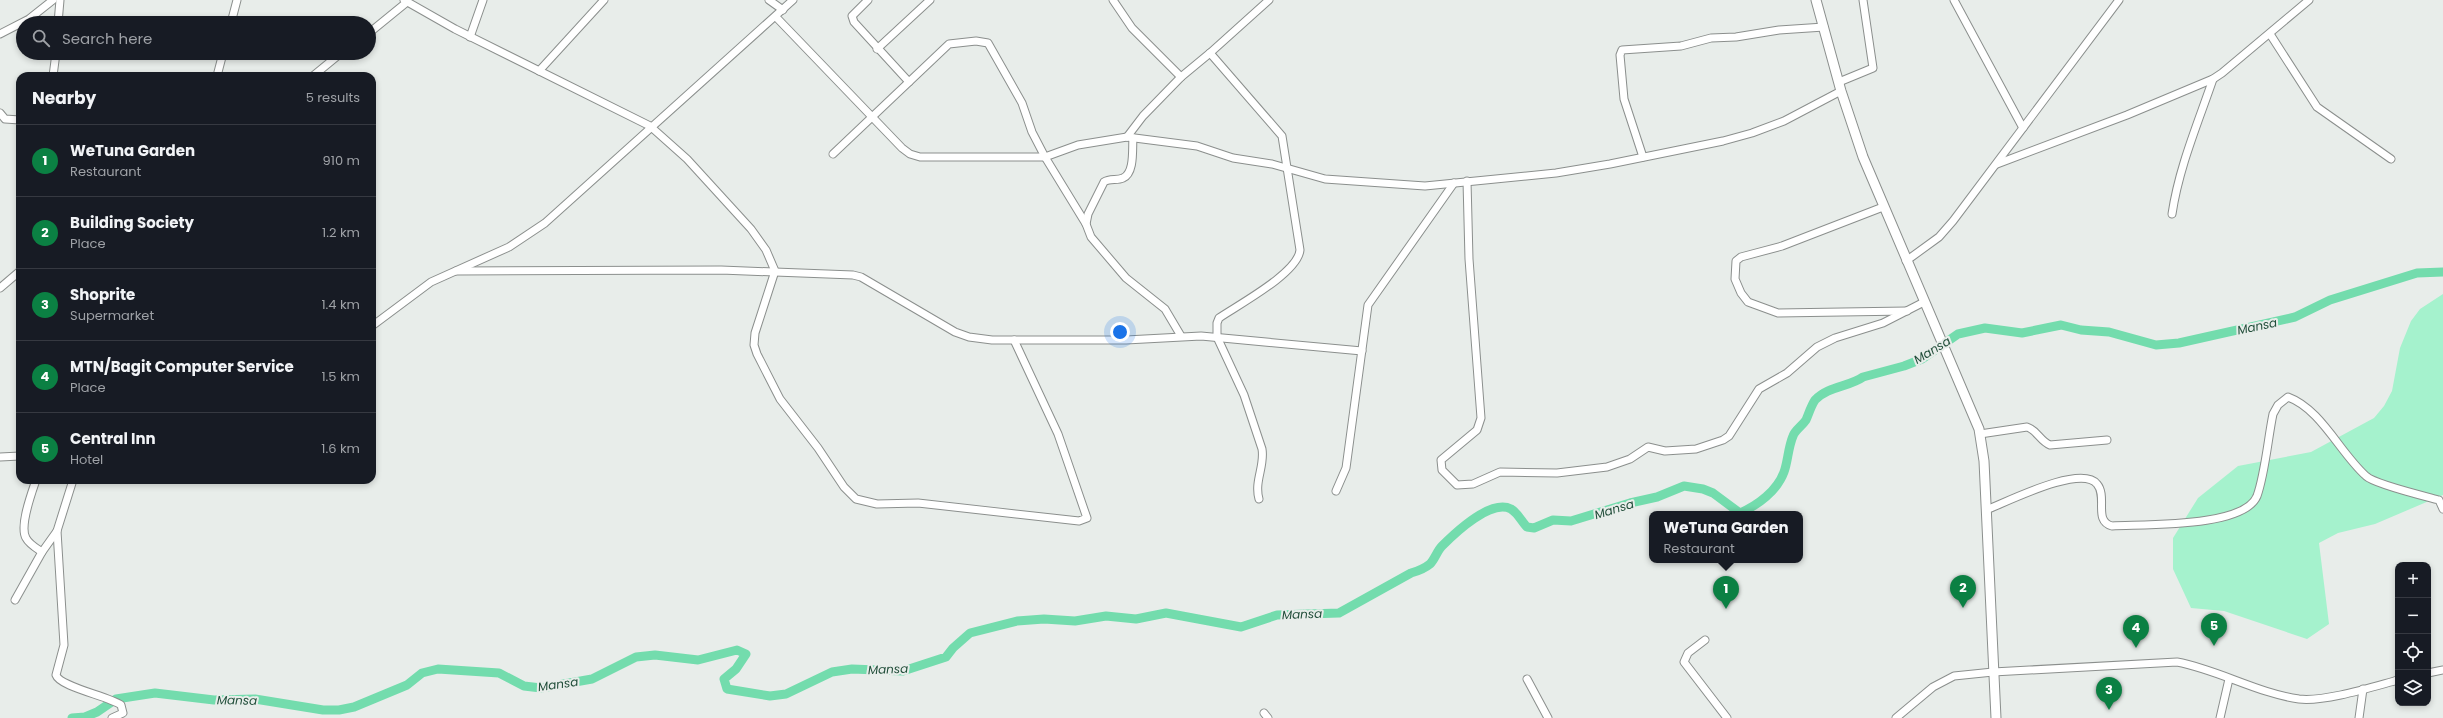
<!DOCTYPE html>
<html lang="en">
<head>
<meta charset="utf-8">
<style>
  :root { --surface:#171b24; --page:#20242c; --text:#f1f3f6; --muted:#9ea1a6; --line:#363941; --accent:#0b8043 }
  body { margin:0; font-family:Poppins,sans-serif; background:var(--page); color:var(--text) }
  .controls { position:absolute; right:12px; bottom:12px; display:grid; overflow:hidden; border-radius:8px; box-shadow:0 2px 6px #0003 }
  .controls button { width:36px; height:36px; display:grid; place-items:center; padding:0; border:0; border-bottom:1px solid var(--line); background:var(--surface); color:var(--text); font:20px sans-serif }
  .you { position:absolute; left:1120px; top:332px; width:14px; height:14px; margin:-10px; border:3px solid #fff; border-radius:50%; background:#1a73e8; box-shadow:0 0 0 6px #1a73e833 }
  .badge { display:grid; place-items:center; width:26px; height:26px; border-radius:50%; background:var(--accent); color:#fff; font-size:13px; font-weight:700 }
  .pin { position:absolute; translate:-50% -33px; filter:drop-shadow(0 1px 2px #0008) }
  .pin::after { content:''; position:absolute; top:21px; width:14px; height:12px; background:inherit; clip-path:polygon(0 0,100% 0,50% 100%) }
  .popup { position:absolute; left:1649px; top:511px; width:154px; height:52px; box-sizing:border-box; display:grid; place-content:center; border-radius:8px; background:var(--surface); filter:drop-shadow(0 1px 3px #0005); font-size:13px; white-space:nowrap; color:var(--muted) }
  .popup b { font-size:15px; color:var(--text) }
  .popup::after { content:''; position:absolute; left:50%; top:100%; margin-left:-8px; border:8px solid transparent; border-top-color:var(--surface) }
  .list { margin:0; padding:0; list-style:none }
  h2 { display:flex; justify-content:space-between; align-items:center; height:52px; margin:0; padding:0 16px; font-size:17px }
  h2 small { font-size:13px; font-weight:400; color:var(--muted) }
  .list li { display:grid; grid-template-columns:26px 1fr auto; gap:12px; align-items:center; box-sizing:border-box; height:72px; padding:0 16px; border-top:1px solid var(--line) }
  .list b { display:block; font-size:15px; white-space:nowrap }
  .list p { margin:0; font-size:13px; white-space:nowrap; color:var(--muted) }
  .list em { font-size:13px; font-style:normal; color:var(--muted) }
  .icon { flex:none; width:22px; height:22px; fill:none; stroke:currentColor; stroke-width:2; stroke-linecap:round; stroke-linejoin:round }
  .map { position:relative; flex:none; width:2443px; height:718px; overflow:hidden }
  .search { position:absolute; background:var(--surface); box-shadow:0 2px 6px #0003; left:16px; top:16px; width:360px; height:44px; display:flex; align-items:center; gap:10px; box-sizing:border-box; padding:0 14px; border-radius:22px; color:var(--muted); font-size:15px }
  .panel { position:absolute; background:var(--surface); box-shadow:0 2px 6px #0003; left:16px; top:72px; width:360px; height:412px; border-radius:12px }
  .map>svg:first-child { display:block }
</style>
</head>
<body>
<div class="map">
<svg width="2443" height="718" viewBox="0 0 2443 718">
  <rect width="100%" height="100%" fill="#e8edea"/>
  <polygon fill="#a5f2cd" points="2443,294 2443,495 2375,524 2338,533 2319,543 2329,624 2307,639 2224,611 2191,608 2173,569 2173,538 2198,498 2238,466 2311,452 2374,418 2384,406 2392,391 2400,348 2411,321 2420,309"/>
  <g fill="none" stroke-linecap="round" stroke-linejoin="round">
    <path stroke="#73dcad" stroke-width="9" d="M72,718L85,717L97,712L116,699L155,693L214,700L255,699L323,710H339L354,707L407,685L422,673L438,669L499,673L524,686L541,688L592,679L636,657L655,655L698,660L737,650L746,654L736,669L724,679L727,689L770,696L786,694L832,672L852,669L903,671L946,657L953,648L970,633L1017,621L1044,619L1075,621L1106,616L1136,619L1166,613L1241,627L1277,615L1339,613L1411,573C1418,571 1424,569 1430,564C1435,559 1437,551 1442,546C1456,532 1491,499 1511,509C1518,513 1522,522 1527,527L1534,528L1553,520L1571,521L1630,503L1657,497L1684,486L1703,489L1713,493L1740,513C1758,505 1777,491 1784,472C1788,461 1788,448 1793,436C1795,430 1802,426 1806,420C1809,413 1811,406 1815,400C1828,386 1849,387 1863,377L1904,366L1922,359L1958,334L1985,328L2022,333L2061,325L2081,330L2109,332L2156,345L2179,343L2295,317L2330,300L2417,273L2443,272"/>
    <g stroke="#8b8f8d" stroke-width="9">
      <g id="minor">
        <polyline points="404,0 455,29 650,126 687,159 751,229 766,250 775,271 755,333 754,345 757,354 780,399 818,448 844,487 856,499 877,504 918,503 1079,521 1087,518 1058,434 1014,340"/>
        <polyline points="769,0 783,10"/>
        <polyline points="868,0 852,16 854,22 909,82"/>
        <polyline points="1113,0 1132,28 1181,77"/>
        <polyline points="1954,0 2023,128"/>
        <polyline points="776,17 902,148 910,154 920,157 1045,157 1078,145 1127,137 1197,146 1233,158 1272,164 1325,179 1425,186 1556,173 1610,164 1723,141 1752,133 1784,121 1841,91"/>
        <polyline points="58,23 60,0"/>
        <polyline points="231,23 237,0"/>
        <polyline points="369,33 407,2"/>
        <polyline points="0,34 29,19 53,0"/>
        <polyline points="2270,34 2317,107 2391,159"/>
        <polyline points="470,37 483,0"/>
        <polyline points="877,49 930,0"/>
        <path d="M1210,53L1282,136L1300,250C1298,273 1238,305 1219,318L1217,323V337L1244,395L1262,449C1265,466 1254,481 1259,499"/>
        <polyline points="539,71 604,0"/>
        <polyline points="53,76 56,53"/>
        <polyline points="217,76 223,53"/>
        <polyline points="313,76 341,53"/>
        <polyline points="1839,82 1873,68 1863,0"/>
        <polyline points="0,113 5,119 20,120"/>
        <polyline points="1127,137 1143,116 1181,77 1210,53 1269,0"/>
        <path d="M1133,138C1132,148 1135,173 1123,178C1117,181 1110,178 1104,182L1088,214L1086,224L1091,237L1126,278L1165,309L1181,336"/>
        <polyline points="833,154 949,44 976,41 988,43 1022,103 1032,132 1045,157 1086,224"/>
        <polyline points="1643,157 1624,99 1620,55 1622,50 1681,46 1711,38 1736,37 1779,30 1824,27"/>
        <polyline points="1997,164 2127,115 2213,79 2222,73 2309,0"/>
        <polyline points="1467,181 1469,259 1481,418 1477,430 1441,460 1442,470 1457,485 1473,484 1500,472 1557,473 1607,467 1630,459 1648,447 1665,451 1696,449 1723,440 1729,436 1759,389 1787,373 1817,347 1835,338 1883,323 1924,302"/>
        <polyline points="1883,207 1782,246 1741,257 1736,261 1735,279 1741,293 1748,302 1778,313 1907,311"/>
        <path d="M2172,214C2179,167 2198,123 2213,79"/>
        <polyline points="1906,261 1939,237 1953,221 2119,0"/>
        <polyline points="456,271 721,270 853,275 861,277 955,332 969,337 992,340 1126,340 1201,336 1362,351"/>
        <polyline points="0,288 20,271"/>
        <polyline points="372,326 431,282 509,247 545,223 793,0"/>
        <path d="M1980,434L2027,427C2037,430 2040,441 2050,445L2107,440"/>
        <polyline points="0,457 20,456"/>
        <path d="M36,480C32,492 19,526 26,538C29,544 36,548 42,552"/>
        <path d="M73,480L57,531L64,645L56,675C60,687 108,696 121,705L123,713L112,718"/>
        <polyline points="1336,491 1346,468 1368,305 1454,183"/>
        <path d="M1986,510C2007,502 2081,464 2097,484C2108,497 2093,521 2112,526C2143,524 2244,528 2257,496C2265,474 2268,438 2273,414L2278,405L2288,397C2321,409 2340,453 2366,476C2374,484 2424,496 2439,500L2443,509"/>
        <polyline points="15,600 42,552 57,531"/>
        <polyline points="1705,640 1688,653 1684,662 1727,718"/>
        <polyline points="2428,673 2443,670"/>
        <polyline points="1527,679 1548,718"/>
        <polyline points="1264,713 1268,718"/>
        <path d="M1896,718L1933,687L1954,676L1993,672L2177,662C2219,670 2257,693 2299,699C2325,702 2372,687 2398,680"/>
        <polyline points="2220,718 2229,679"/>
        <polyline points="2359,718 2363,689"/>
      </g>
    </g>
    <g stroke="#8b8f8d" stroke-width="11">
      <polyline id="major" points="1816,0 1841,91 1863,157 1979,429 1984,461 1996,718"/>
    </g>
    <use href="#minor" stroke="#fff" stroke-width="7"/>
    <use href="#major" stroke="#fff" stroke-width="9"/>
  </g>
  <g text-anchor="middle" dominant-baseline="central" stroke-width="4" stroke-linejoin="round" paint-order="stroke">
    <g font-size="12" font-style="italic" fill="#204d39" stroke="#e8edea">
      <text transform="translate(2257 326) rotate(-12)">Mansa</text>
      <text transform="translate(1932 350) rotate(-31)">Mansa</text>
      <text transform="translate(1614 509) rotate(-17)">Mansa</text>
      <text transform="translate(1302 614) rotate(-2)">Mansa</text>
      <text transform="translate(888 669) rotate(-2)">Mansa</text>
      <text transform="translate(558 684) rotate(-8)">Mansa</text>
      <text transform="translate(237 700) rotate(1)">Mansa</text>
    </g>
  </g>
</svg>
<div class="controls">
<button>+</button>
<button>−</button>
<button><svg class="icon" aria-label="locate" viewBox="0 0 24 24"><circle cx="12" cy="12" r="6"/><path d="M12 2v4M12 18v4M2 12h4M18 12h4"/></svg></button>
<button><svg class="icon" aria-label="layers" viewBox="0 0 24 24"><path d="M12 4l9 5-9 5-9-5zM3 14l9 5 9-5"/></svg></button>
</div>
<div class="you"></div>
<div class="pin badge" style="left:1726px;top:609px">1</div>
<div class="popup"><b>WeTuna Garden</b>Restaurant</div>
<div class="pin badge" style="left:1963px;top:608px">2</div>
<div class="pin badge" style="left:2109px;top:710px">3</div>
<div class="pin badge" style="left:2136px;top:648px">4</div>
<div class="pin badge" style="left:2214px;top:646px">5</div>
<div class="search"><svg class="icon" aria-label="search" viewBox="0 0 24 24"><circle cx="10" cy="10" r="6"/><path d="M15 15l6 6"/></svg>Search here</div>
<section class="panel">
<h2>Nearby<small>5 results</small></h2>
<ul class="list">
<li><span class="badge">1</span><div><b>WeTuna Garden</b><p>Restaurant</p></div><em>910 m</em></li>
<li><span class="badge">2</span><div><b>Building Society</b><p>Place</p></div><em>1.2 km</em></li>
<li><span class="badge">3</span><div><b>Shoprite</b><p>Supermarket</p></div><em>1.4 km</em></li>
<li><span class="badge">4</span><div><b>MTN/Bagit Computer Service</b><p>Place</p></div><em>1.5 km</em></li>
<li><span class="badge">5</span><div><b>Central Inn</b><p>Hotel</p></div><em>1.6 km</em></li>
</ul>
</section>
</div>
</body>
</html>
